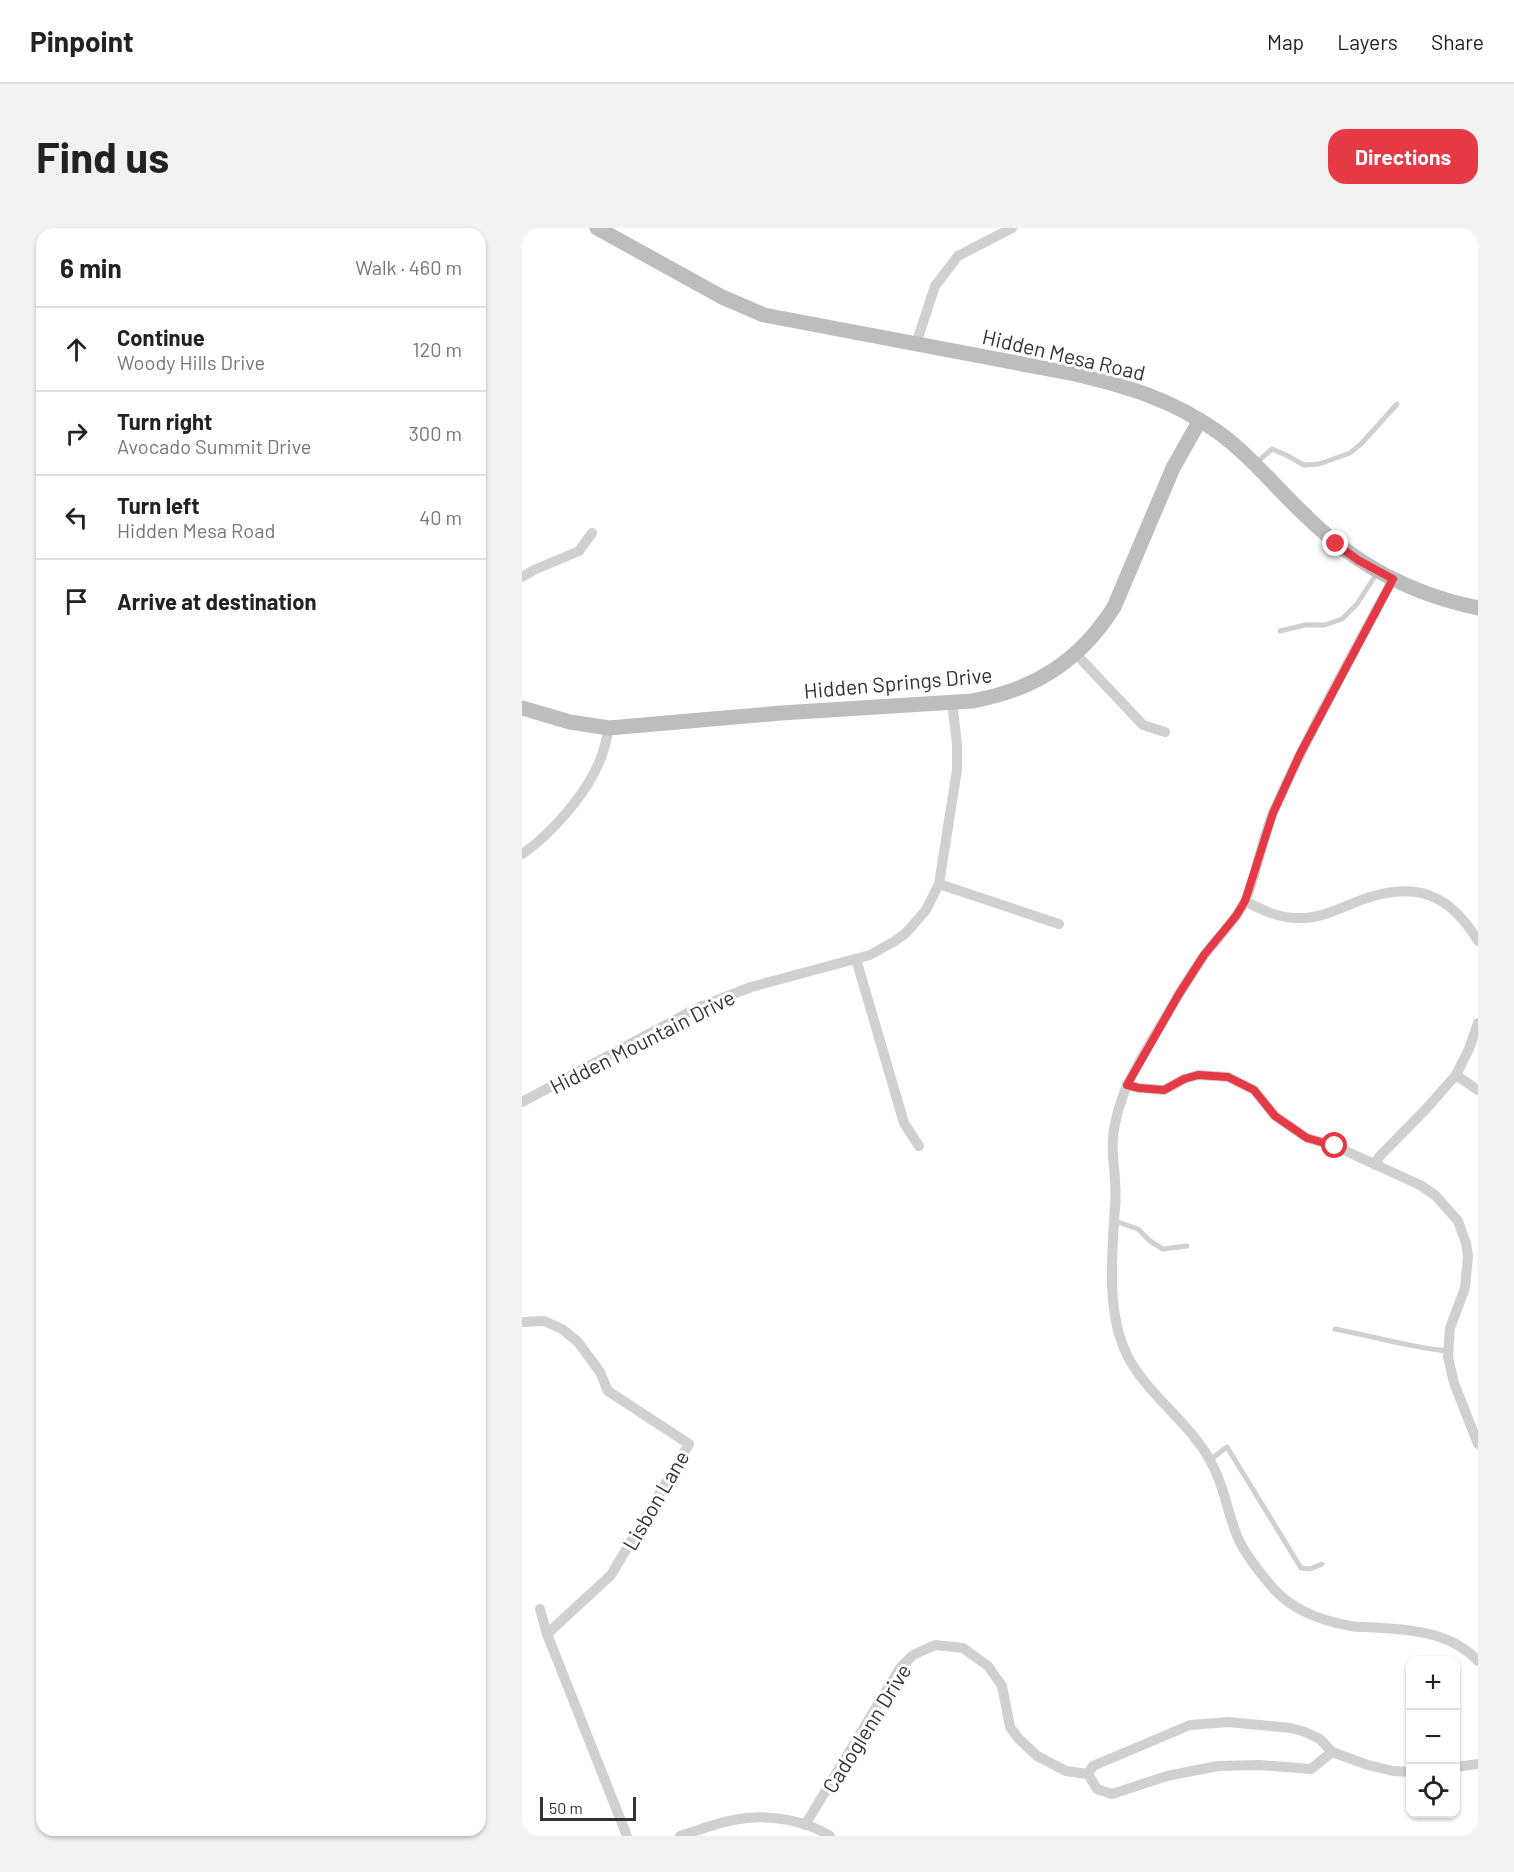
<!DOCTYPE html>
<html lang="en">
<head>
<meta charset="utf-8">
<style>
  :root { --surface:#fff; --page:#f2f2f2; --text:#222; --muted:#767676; --line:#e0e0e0; --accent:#e63946 }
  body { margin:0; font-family:Barlow,sans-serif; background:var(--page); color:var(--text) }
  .controls { position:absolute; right:18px; bottom:18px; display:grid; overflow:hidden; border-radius:12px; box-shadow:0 2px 4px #0004 }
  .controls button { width:54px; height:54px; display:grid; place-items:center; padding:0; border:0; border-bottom:2px solid var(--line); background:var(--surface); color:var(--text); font:30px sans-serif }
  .scale { position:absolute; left:18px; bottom:15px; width:96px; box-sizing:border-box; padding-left:6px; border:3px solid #333; border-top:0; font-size:16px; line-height:21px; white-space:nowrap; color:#333; -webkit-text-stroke:4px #fff; paint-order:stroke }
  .stop { position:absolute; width:18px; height:18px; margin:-14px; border:4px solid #e63946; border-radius:50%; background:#fff }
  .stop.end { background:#e63946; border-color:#fff; box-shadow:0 2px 6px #0008 }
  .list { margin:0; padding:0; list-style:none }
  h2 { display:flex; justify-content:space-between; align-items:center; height:78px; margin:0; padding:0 24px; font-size:26px }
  h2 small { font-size:20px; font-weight:400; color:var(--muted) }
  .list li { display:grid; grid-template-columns:39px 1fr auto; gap:18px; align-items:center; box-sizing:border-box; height:84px; padding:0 24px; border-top:2px solid var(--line) }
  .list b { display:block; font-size:22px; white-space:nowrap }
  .list p { margin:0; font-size:20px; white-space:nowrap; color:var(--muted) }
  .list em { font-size:20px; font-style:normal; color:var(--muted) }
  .icon { flex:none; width:33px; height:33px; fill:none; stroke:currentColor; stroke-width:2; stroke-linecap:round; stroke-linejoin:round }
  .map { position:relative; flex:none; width:956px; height:1608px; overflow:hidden; border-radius:18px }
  header { display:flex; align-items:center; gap:36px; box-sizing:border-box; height:84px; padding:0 30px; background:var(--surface); border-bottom:2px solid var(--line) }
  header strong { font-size:28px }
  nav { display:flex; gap:33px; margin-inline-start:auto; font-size:21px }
  .intro { display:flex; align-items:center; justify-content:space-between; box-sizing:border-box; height:144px; padding:0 36px }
  h1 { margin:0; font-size:42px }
  .button { padding:15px 27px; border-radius:18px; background:var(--accent); color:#fff; font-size:21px; font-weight:700 }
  main { display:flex; gap:36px; padding:0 36px }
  aside { flex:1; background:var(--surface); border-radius:18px; box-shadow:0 2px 4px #0004 }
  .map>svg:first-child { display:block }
</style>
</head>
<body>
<header>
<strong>Pinpoint</strong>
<nav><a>Map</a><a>Layers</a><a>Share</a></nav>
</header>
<div class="intro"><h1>Find us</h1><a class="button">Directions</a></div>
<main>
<aside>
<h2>6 min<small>Walk · 460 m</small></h2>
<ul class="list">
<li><svg class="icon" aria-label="ahead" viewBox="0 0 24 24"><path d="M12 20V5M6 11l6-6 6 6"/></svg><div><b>Continue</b><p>Woody Hills Drive</p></div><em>120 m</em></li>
<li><svg class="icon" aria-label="right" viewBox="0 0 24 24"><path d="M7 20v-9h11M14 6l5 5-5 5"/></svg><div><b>Turn right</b><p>Avocado Summit Drive</p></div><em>300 m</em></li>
<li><svg class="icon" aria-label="left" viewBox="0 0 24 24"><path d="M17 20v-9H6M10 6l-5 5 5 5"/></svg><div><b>Turn left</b><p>Hidden Mesa Road</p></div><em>40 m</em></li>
<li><svg class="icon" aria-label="arrive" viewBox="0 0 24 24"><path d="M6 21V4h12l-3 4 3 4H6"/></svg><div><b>Arrive at destination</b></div></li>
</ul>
</aside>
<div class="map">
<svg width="956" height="1608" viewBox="0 0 956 1608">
  <rect width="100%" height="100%" fill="#fff"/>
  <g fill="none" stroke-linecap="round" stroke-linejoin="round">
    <g stroke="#d0d0d0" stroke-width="5">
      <polyline points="734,235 750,221 764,227 782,237 797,236 828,225 840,215 875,176"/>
      <polyline points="758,403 783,397 803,397 820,391 835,376 855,345"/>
      <polyline points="593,993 616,1001 628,1013 641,1021 665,1018"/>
      <path d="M813,1101C851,1108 889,1120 927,1123"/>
      <polyline points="688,1232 705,1219 779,1340 788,1341 800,1336"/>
    </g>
    <g stroke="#d0d0d0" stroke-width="10">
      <polyline points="394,116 413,58 436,28 490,0"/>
      <polyline points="0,349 12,342 57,323 70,305"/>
      <path d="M871,351C830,427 788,502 753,580C740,609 736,642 724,671C715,691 697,708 684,725C666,749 652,775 637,800C625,820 613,839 604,860C596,880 589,904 591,926C592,944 595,962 593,980C590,1025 584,1085 605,1127C626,1168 667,1193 689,1234C703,1259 705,1285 716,1310C724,1328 738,1345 751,1360C770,1382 801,1393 829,1398C834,1399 838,1399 843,1399C883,1401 927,1402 956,1433"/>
      <polyline points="554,426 621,497 643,504"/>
      <path d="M0,626C30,606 68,562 80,527C83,518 85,509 87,500"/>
      <polyline points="417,656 537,696"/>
      <path d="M723,673C742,683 758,691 780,690C802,690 822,678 842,671C894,653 928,666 956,713"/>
      <polyline points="334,731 382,895 397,918"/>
      <polyline points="934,847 956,862"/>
      <polyline points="605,857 617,860 642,862 662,851 676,847 706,849 732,862 753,888 785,910 813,918 898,957 913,967 936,993 944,1015 946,1028 943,1060 928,1100 926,1129 932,1155 956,1216"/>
      <polyline points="0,874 175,780 229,759 348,727 373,713 384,705 404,682 417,656 435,542 435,516 430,474"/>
      <polyline points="853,937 857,929 904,881 934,847 947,821 956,795"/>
      <polyline points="0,1094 22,1093 40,1101 56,1114 78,1144 86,1163 167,1216 89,1347 25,1406"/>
      <polyline points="18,1381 25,1406 105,1608"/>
      <polyline points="934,1539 956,1536"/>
      <polyline points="566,1546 571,1538 668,1497 706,1494 769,1500 783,1504 798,1511 810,1524 846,1537 871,1543 888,1544"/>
      <polyline points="566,1546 575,1561 590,1566 645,1548 696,1538 738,1537 789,1541 810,1524"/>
      <polyline points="283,1597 378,1440 391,1427 413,1417 441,1420 466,1438 480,1458 488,1499 496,1510 515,1528 544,1543 566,1546"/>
      <path d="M158,1608C177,1602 197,1594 217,1591C246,1586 283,1592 308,1608"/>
    </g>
    <g stroke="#bdbdbd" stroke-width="15">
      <path d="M75,0L200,69L242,87L553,146C607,159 649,171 696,204C729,228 755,261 785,289C834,337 889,366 956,380"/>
      <path d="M0,480L48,494L87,500L259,485L450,473C512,462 558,433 592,379L651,240L678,192"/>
    </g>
  </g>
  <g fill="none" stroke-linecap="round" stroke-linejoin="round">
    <polyline stroke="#e63946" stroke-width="8" points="813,918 785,910 753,888 732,862 706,849 676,847 662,851 642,862 617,860 605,857 657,766 682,727 714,688 723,673 751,585 778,526 871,351 836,332 814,316"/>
  </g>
  <g text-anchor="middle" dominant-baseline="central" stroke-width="6" stroke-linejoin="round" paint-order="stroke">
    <g font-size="21" fill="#333" stroke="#fff">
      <text transform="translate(542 126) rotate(13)">Hidden Mesa Road</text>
      <text transform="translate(376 454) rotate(-5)">Hidden Springs Drive</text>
      <text transform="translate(120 813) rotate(-27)">Hidden Mountain Drive</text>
      <text transform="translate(133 1272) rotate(-60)">Lisbon Lane</text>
      <text transform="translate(344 1500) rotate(-58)">Cadoglenn Drive</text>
    </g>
  </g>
</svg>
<div class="controls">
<button>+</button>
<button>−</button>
<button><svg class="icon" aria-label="locate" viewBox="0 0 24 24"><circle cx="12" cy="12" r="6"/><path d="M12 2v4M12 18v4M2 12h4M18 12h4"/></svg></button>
</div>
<div class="scale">50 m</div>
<div class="stop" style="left:813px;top:918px"></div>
<div class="stop end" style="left:814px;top:316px"></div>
</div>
</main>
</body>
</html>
